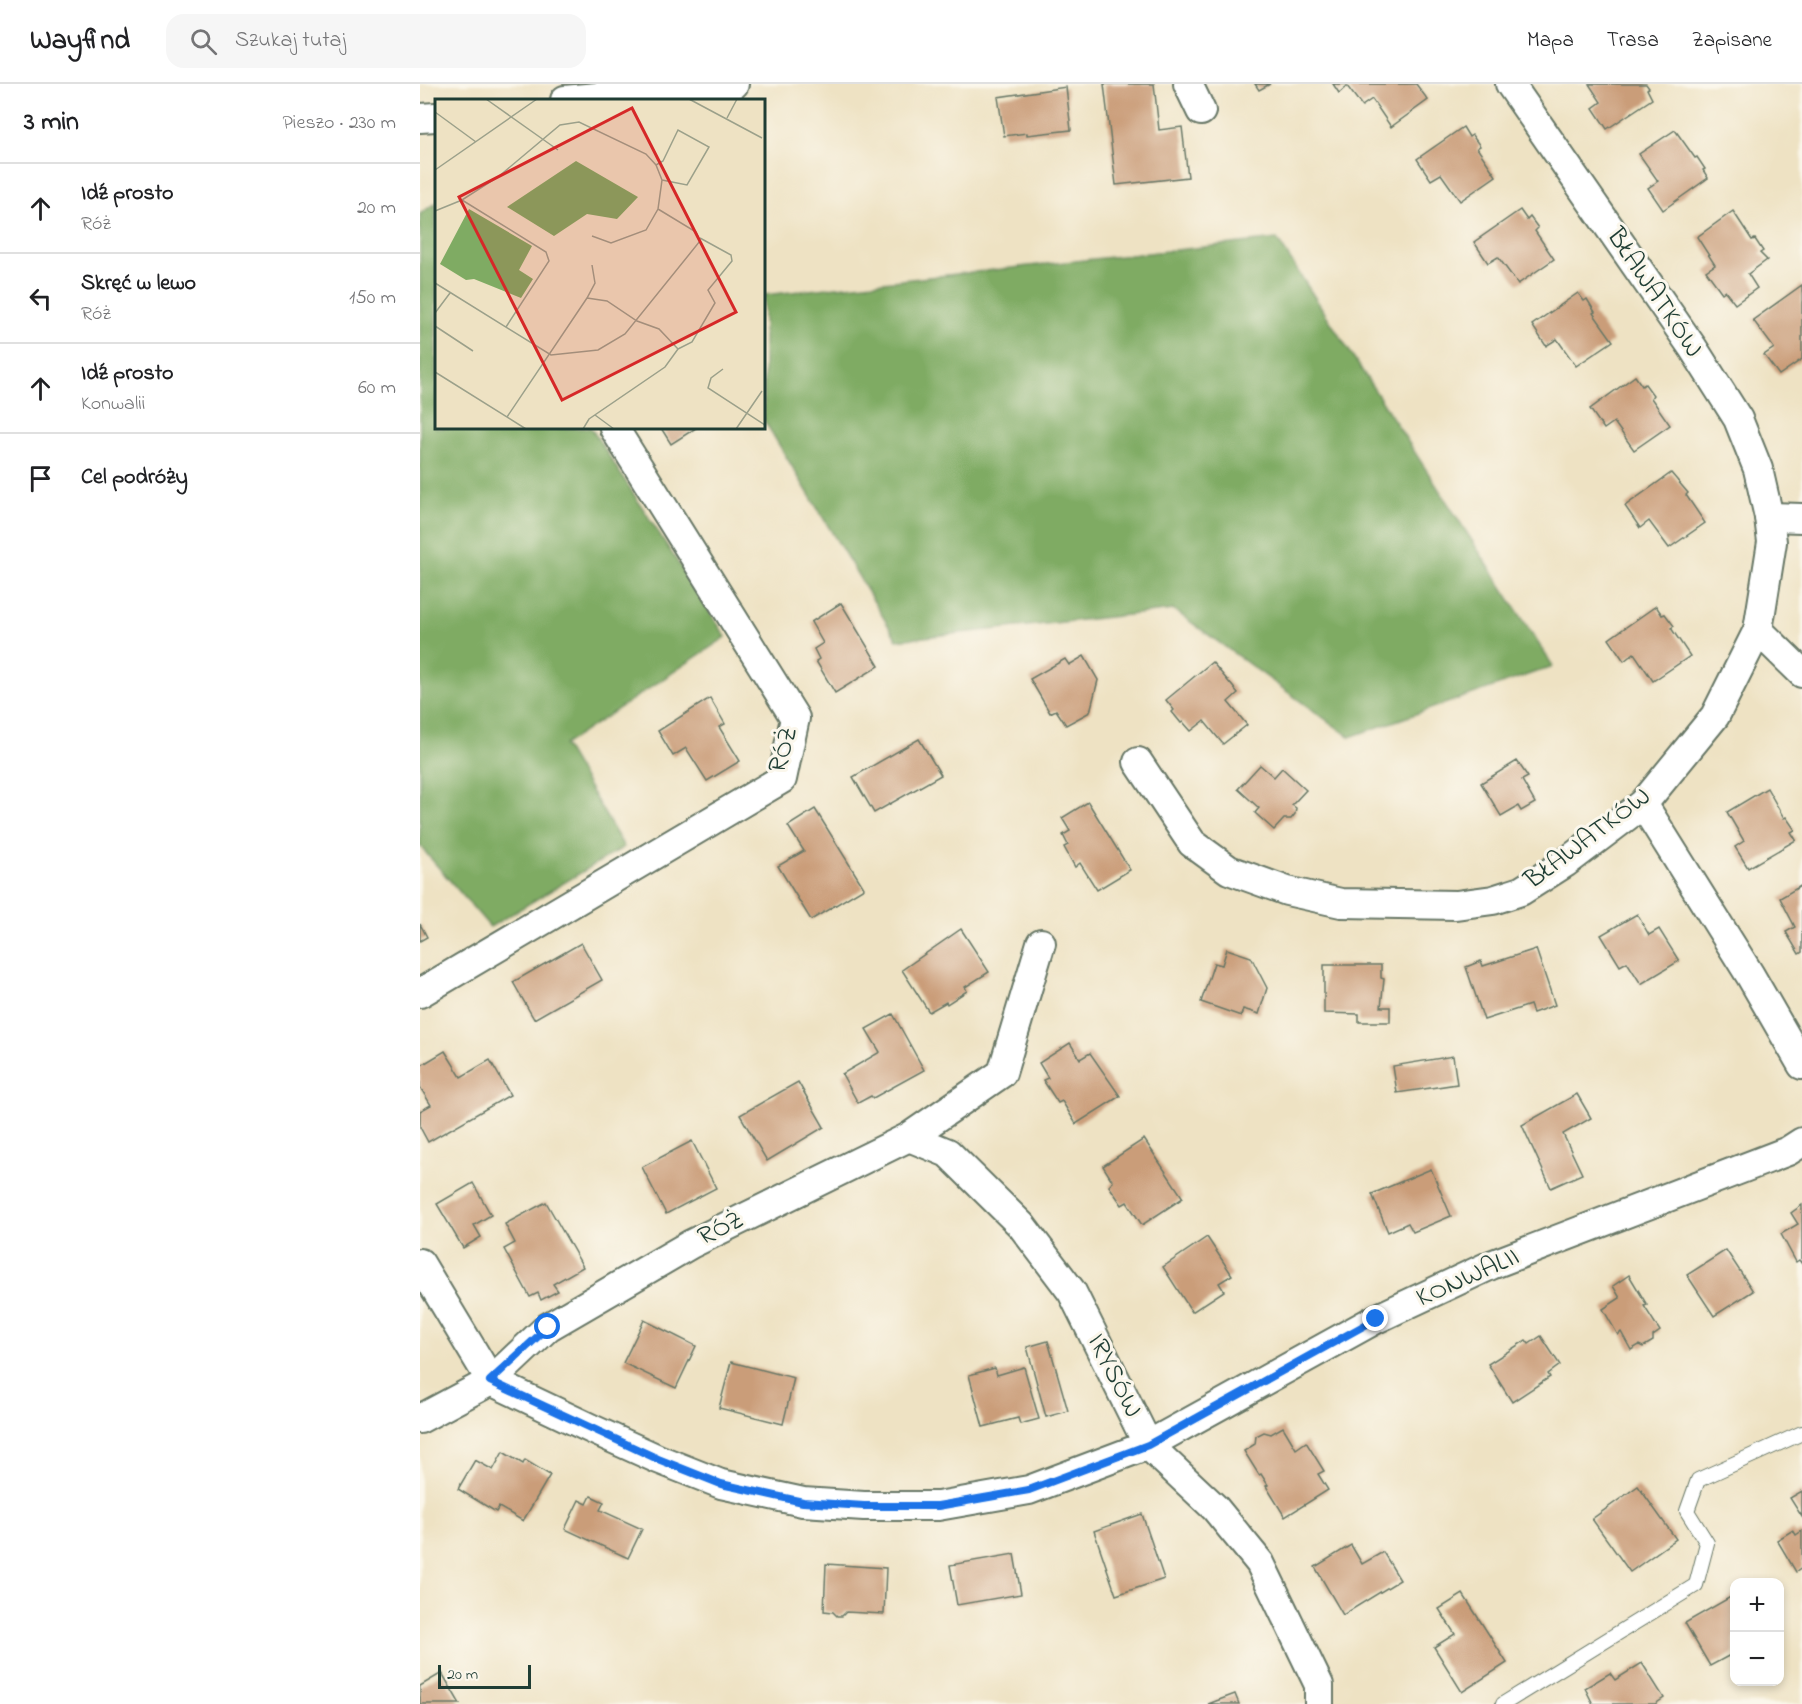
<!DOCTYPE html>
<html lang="pl">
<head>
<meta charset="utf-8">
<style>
  :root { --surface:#fff; --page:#f6f6f6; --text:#202124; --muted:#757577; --line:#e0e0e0 }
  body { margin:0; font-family:"Indie Flower",sans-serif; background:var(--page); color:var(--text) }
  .controls { position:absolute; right:18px; bottom:18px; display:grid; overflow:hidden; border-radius:12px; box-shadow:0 3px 9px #0003 }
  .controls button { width:54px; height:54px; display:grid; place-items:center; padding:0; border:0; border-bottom:2px solid var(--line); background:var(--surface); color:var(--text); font:30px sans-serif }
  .scale { position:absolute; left:18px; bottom:15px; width:93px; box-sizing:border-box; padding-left:6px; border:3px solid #1f3d34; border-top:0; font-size:16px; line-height:21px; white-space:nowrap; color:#1f3d34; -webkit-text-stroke:4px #fbf7ec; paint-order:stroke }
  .stop { position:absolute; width:18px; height:18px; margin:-14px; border:4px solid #1a73e8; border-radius:50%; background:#fff }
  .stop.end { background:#1a73e8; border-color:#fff; box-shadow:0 2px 6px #0008 }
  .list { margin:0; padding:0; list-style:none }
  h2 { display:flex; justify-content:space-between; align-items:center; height:78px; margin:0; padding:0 24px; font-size:26px }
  h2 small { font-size:20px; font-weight:400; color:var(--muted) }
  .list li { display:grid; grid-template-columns:39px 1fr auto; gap:18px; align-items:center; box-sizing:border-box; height:90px; padding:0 24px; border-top:2px solid var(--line) }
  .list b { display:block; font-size:22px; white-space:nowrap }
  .list p { margin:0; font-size:20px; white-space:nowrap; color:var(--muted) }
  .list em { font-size:20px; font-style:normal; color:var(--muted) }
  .icon { flex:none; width:33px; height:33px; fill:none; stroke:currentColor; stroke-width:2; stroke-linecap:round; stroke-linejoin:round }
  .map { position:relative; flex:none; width:1382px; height:1620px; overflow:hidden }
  header { display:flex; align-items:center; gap:36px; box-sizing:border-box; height:84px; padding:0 30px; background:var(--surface); border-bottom:2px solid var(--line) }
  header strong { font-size:28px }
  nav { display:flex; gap:33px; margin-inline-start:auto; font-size:21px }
  .search { width:420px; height:54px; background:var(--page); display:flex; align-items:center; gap:15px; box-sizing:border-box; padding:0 21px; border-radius:18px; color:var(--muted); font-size:22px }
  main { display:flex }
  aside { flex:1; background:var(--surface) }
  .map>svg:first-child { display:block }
</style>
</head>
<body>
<header>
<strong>Wayfind</strong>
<div class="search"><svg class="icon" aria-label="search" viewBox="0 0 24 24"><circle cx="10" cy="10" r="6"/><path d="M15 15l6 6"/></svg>Szukaj tutaj</div>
<nav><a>Mapa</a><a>Trasa</a><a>Zapisane</a></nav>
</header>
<main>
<aside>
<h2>3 min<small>Pieszo · 230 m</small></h2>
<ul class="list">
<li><svg class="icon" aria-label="ahead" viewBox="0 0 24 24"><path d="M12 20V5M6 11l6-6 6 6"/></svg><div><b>Idź prosto</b><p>Róż</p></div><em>20 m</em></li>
<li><svg class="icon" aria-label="left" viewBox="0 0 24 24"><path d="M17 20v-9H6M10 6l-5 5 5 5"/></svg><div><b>Skręć w lewo</b><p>Róż</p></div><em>150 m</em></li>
<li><svg class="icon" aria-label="ahead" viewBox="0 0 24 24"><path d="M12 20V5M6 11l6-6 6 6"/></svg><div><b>Idź prosto</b><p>Konwalii</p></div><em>60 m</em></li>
<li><svg class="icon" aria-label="arrive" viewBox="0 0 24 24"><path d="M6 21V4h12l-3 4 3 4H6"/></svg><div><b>Cel podróży</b></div></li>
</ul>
</aside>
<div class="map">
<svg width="1382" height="1620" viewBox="0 0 1382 1620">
  <rect width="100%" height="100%" fill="#fbf7ec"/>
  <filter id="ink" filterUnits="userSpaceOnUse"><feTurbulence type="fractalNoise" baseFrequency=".0167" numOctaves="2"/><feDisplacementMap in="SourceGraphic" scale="12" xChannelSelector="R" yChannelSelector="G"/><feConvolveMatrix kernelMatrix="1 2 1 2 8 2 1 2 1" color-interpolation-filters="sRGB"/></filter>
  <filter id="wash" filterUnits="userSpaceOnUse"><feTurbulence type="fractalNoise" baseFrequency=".008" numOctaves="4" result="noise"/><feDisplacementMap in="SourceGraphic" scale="24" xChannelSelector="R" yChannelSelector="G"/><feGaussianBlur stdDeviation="1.35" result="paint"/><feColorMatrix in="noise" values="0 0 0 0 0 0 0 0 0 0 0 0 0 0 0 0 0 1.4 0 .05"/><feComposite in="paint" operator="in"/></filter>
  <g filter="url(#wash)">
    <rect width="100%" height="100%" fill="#eee2c3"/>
    <g fill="#7fab63" stroke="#4f744c" stroke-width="1.5">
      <polygon points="16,119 16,344 171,344 306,553 144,661 204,763 70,843 0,762 0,130"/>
      <polygon points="857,155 1133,582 930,653 754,526 477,556 344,336 344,211"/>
    </g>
    <g id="blocks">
      <g fill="#ca9d79">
        <polygon points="684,0 734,0 739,46 762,43 768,93 696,101"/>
        <polygon points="835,0 850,0 839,6"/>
        <polygon points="913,0 996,0 1008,16 971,43 952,15 942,22 927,2 919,9"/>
        <polygon points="1169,0 1226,0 1229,4 1227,5 1232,15 1187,45 1173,24 1181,18"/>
        <polygon points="646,3 651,46 607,51 607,49 584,52 578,13"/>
        <polygon points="1043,43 1049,53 1052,51 1060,62 1057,64 1076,92 1040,117 1021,90 1011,96 997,75"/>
        <polygon points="1255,46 1275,74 1277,73 1285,85 1283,86 1288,94 1243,126 1228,104 1238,97 1219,70"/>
        <polygon points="1100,126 1107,136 1110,133 1118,144 1115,147 1134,175 1098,200 1078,173 1068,179 1054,158"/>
        <polygon points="1313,127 1332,156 1335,155 1343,167 1340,169 1347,176 1328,190 1337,204 1315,220 1305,207 1302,209 1286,187 1295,181 1277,153"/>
        <polygon points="1382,201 1382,275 1359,291 1344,271 1354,264 1333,236"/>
        <polygon points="1158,209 1164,217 1167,215 1175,228 1173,229 1193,257 1156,282 1137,255 1126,262 1112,241"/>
        <polygon points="1215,292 1222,302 1225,300 1233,311 1231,314 1250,341 1214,366 1194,338 1184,345 1170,325"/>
        <polygon points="241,344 276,344 251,360"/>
        <polygon points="1251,389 1268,409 1266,411 1285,439 1249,464 1229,437 1220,444 1205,422"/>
        <polygon points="421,519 459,582 415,609 396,577 399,575 394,565 403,559 391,538"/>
        <polygon points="1236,522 1242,531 1245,530 1254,542 1251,544 1270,572 1233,597 1214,569 1204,577 1189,555"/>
        <polygon points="664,572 678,596 670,628 646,641 636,626 630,629 610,595 645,575 649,581"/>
        <polygon points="792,578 818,609 808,618 827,641 803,660 784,637 771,647 763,638 761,639 752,628 754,626 746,616"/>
        <polygon points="290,614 305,640 299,643 320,677 287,697 266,664 253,672 238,647"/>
        <polygon points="499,655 521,691 454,729 433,693"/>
        <polygon points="1097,677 1108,693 1102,696 1115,719 1101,727 1098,722 1081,732 1061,699"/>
        <polygon points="840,681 854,693 862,684 886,706 872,721 876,724 875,730 871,735 864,735 854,746 835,729 839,724 818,705"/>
        <polygon points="1347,704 1364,734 1366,733 1375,746 1371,748 1376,756 1328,784 1315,763 1324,757 1307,728"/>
        <polygon points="668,718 710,786 677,806 660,779 655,783 644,763 648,761 643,751 650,747 642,734"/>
        <polygon points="395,725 444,804 391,836 358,782 384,767 368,742"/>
        <polygon points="1382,801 1382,868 1379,870 1366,848 1375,843 1360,814"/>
        <polygon points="1217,830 1229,851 1239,845 1259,877 1221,900 1207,878 1200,882 1181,851"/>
        <polygon points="0,840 7,853 0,857"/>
        <polygon points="541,845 569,888 545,903 547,907 527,920 526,918 509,928 482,886"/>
        <polygon points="161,859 182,896 114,935 93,898"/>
        <polygon points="807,865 831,873 847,904 839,930 823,925 821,932 781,918 794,879 802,881"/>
        <polygon points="1116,865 1135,921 1113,929 1110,921 1064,936 1046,883 1061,877 1063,882"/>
        <polygon points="904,881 961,881 961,894 964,895 961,923 970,923 970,938 939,938 939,930 904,929"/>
        <polygon points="473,930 504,986 453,1014 451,1012 438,1019 422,990 460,968 446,945"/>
        <polygon points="650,959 660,975 670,969 700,1012 656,1040 642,1017 638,1019 623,996 628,994 619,979"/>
        <polygon points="25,967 41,993 70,976 90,1011 8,1058 0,1043 0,1027 11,1021 0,1003 0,982"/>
        <polygon points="1033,972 1037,1000 977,1009 973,982"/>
        <polygon points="378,998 404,1043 347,1077 320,1031"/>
        <polygon points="1157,1010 1171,1034 1143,1050 1162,1090 1131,1104 1102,1041"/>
        <polygon points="724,1055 763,1114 722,1141 707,1118 702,1121 689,1102 693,1098 683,1082"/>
        <polygon points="272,1057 296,1104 246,1130 222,1083"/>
        <polygon points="1011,1085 1031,1132 993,1148 988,1139 968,1148 952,1110"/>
        <polygon points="53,1099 71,1131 54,1141 61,1153 43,1164 17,1120"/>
        <polygon points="126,1118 163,1183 133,1200 138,1207 121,1216 118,1209 110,1213 84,1165 95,1159 85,1140"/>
        <polygon points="1382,1121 1382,1180 1379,1176 1376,1178 1361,1150 1378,1140 1371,1129"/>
        <polygon points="787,1153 812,1191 799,1199 804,1207 772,1228 743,1183"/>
        <polygon points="1306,1166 1333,1207 1294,1232 1267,1191"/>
        <polygon points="1209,1191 1227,1221 1224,1222 1240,1247 1233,1252 1233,1257 1223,1263 1219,1261 1211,1266 1201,1248 1198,1251 1183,1225 1200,1214 1193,1202"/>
        <polygon points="224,1236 276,1262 256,1304 203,1279"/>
        <polygon points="1121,1252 1140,1281 1128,1290 1130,1293 1092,1318 1068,1280 1106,1256 1109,1260"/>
        <polygon points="628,1257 648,1327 626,1333 607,1263"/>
        <polygon points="311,1278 374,1294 363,1340 299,1324"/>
        <polygon points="604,1283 619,1335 600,1340 598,1334 563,1343 549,1291 575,1284 577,1291"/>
        <polygon points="863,1343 876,1365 886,1358 904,1387 898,1390 908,1406 865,1433 846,1402 848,1401 841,1390 839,1391 824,1367 835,1360 836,1352 844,1348 851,1350"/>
        <polygon points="83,1368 103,1380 105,1376 130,1391 103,1437 79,1423 76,1428 38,1405 55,1376 73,1386"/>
        <polygon points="1218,1402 1256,1455 1210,1488 1172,1435"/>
        <polygon points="1382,1407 1382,1433 1370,1414"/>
        <polygon points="171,1412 184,1418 180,1426 222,1445 208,1474 145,1445 159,1416 167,1420"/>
        <polygon points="722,1430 744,1495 696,1511 674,1447"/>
        <polygon points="1373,1446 1376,1451 1382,1447 1382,1484 1376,1488 1357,1456"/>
        <polygon points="931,1461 942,1480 963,1468 980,1496 923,1531 895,1483"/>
        <polygon points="594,1470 601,1510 537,1521 530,1481"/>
        <polygon points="406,1480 466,1484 464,1530 426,1528 422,1532 417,1532 413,1528 404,1527"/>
        <polygon points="1043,1510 1087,1579 1042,1608 1014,1563 1035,1550 1019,1525"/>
        <polygon points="1314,1511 1314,1569 1290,1582 1265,1539"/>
        <polygon points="1222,1579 1244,1614 1235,1620 1173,1620 1165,1604 1190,1589 1195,1596"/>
        <polygon points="22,1589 40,1620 0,1620 0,1602"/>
        <polygon points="815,1610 819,1620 788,1620"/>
      </g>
    </g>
  </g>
  <g filter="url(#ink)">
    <use href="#blocks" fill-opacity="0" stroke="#677766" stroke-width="1.5"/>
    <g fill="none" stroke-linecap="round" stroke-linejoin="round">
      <g stroke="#677766" stroke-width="16">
        <polyline id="lane" points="1083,1620 1276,1501 1287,1459 1267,1427 1278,1396 1382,1349"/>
      </g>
      <g stroke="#677766" stroke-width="32">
        <g id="street">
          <polyline points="768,0 781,27"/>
          <polyline points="145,16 314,0"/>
          <polyline points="0,34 16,33"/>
          <polyline points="1349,433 1382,434"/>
          <polyline points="1338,546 1382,589"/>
          <polyline points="718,678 772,759 809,786 867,807 921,819 1036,821 1073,816 1101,807 1145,779 1223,720 1295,632 1338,546 1352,458 1349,433 1338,385 1318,335 1273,264 1090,0"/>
          <polyline points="1223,720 1330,891 1382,981"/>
          <polyline points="0,909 362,695 375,634 194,344"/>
          <polyline points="489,1053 528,1069 602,1142 652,1208 728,1361 795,1424 840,1479 899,1601 899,1620"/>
          <polyline points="0,1179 71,1297 174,1346 238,1375 301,1400 383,1418 444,1422 518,1422 609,1406 728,1361 956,1235 1071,1181 1368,1067 1382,1058"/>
          <polyline points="0,1335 71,1297 128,1243 271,1160 489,1053 582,989 621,859"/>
        </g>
      </g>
      <use href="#lane" stroke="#fff" stroke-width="14"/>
      <use href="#street" stroke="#fff" stroke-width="28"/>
    </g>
  </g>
  <g fill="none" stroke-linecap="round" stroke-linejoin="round" filter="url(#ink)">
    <polyline stroke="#1a73e8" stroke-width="8" points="128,1243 70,1297 238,1375 301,1400 383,1418 444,1422 518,1422 609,1406 728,1361 956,1235"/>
  </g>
  <g text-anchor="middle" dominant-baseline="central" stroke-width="6" stroke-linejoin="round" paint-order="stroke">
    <g font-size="27" fill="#1f3d34" stroke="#fbf7ec">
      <text transform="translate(1234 209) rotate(56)">BŁAWATKÓW</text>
      <text transform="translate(364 666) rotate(-74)">RÓŻ</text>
      <text transform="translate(1168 755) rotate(-37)">BŁAWATKÓW</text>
      <text transform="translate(301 1145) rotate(-26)">RÓŻ</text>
      <text transform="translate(1048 1194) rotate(-24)">KONWALII</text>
      <text transform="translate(694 1292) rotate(63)">IRYSÓW</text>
    </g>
  </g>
  <g transform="translate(15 15)">
    <rect width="330" height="330" fill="#eee2c3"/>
    <path d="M141,62L203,98L182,120L152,115L119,137L72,108ZM34,110L97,147L84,171L98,180L86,199L39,180L31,181L5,165Z" fill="#7fab63"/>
    <path fill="none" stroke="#9ba08a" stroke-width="1.5" d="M51,0L123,51M254,0L327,39M0,13L41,43M292,19L302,0M221,66L228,62L243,31L274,48L252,86L227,81M0,71L102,0M27,101L111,153L114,162L71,228M0,112L27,101L63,78L125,26L144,23L211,55L221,66L227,81L223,110L211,131L176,144L157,137M0,184L116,256L163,251L190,235L265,142L261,133L223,110M0,214L15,194M0,227L38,252M243,250L257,243L280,204L273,191L297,162L296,156L265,139M288,270L276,279L273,289L330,326M0,273L91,330M160,316L179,330M72,318L152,199L160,184L157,166M148,330L154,320L230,268L243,250L224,230L202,222L172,202L152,199M301,330L327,292"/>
    <path fill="#d62828" fill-opacity="0.15" stroke="#d62828" stroke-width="3" d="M197,9L301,213L127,301L24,98Z"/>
    <rect width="330" height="330" fill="none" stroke="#1f3d34" stroke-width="3"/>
  </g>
</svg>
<div class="controls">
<button>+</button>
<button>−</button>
</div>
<div class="scale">20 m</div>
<div class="stop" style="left:128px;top:1243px"></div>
<div class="stop end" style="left:956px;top:1235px"></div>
</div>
</main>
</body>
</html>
